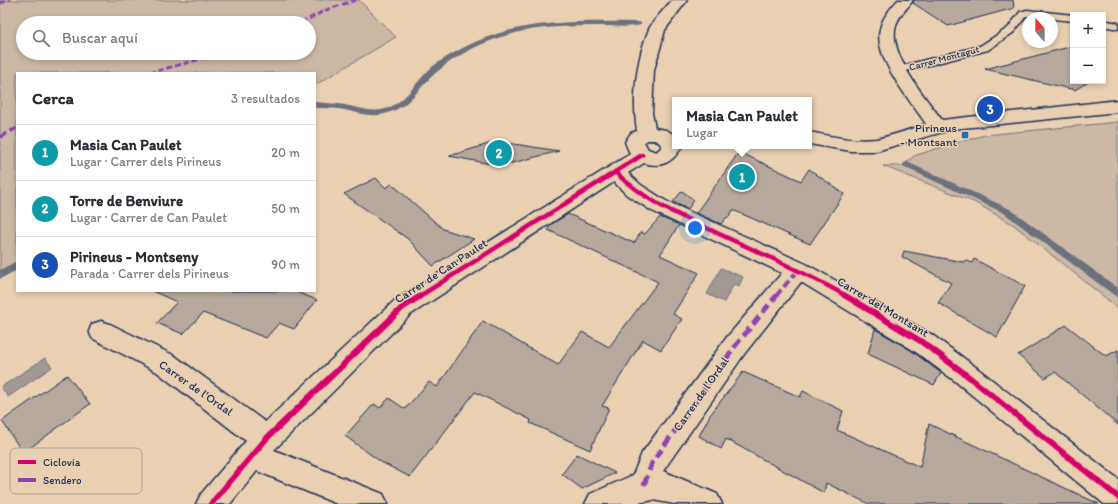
<!DOCTYPE html>
<html lang="es">
<head>
<meta charset="utf-8">
<style>
  :root { --surface:#fff; --page:#f2f2f3; --text:#2b2b33; --muted:#7c7c81; --line:#e1e1e2; --accent:#d93025 }
  body { margin:0; font-family:Itim,sans-serif; background:var(--page); color:var(--text) }
  .controls { position:absolute; right:12px; top:12px; display:grid; overflow:hidden; border-radius:0px; box-shadow:0 2px 6px #0003 }
  .controls button { width:36px; height:36px; display:grid; place-items:center; padding:0; border:0; border-bottom:1px solid var(--line); background:var(--surface); color:var(--text); font:20px sans-serif }
  .compass { position:absolute; left:1022px; top:12px; width:36px; height:36px; border-radius:50%; background:var(--surface); box-shadow:0 2px 6px #0003; rotate:339deg }
  .you { position:absolute; left:695px; top:228px; width:14px; height:14px; margin:-10px; border:3px solid #fff; border-radius:50%; background:#1a73e8; box-shadow:0 0 0 6px #1a73e833 }
  .badge { display:grid; place-items:center; width:26px; height:26px; border-radius:50%; background:var(--accent); color:#fff; font-size:13px; font-weight:700 }
  .pin { position:absolute; translate:-50% -50%; border:2px solid #fff; box-shadow:0 1px 4px #0006 }
  .popup { position:absolute; left:672px; top:97px; width:140px; height:52px; box-sizing:border-box; display:grid; place-content:center; border-radius:0px; background:var(--surface); filter:drop-shadow(0 1px 3px #0005); font-size:13px; white-space:nowrap; color:var(--muted) }
  .popup b { font-size:15px; color:var(--text) }
  .popup::after { content:''; position:absolute; left:50%; top:100%; margin-left:-8px; border:8px solid transparent; border-top-color:var(--surface) }
  .list { margin:0; padding:0; list-style:none }
  h2 { display:flex; justify-content:space-between; align-items:center; height:52px; margin:0; padding:0 16px; font-size:17px }
  h2 small { font-size:13px; font-weight:400; color:var(--muted) }
  .list li { display:grid; grid-template-columns:26px 1fr auto; gap:12px; align-items:center; box-sizing:border-box; height:56px; padding:0 16px; border-top:1px solid var(--line) }
  .list b { display:block; font-size:15px; white-space:nowrap }
  .list p { margin:0; font-size:13px; white-space:nowrap; color:var(--muted) }
  .list em { font-size:13px; font-style:normal; color:var(--muted) }
  .icon { flex:none; width:22px; height:22px; fill:none; stroke:currentColor; stroke-width:2; stroke-linecap:round; stroke-linejoin:round }
  .map { position:relative; flex:none; width:1118px; height:504px; overflow:hidden }
  .search { position:absolute; background:var(--surface); box-shadow:0 2px 6px #0003; left:16px; top:16px; width:300px; height:44px; display:flex; align-items:center; gap:10px; box-sizing:border-box; padding:0 14px; border-radius:22px; color:var(--muted); font-size:15px }
  .panel { position:absolute; background:var(--surface); box-shadow:0 2px 6px #0003; left:16px; top:72px; width:300px; height:220px; border-radius:0px }
  .map>svg:first-child { display:block }
</style>
</head>
<body>
<div class="map">
<svg width="1118" height="504" viewBox="0 0 1118 504">
  <rect width="100%" height="100%" fill="#e9d0b1"/>
  <filter id="ink" filterUnits="userSpaceOnUse"><feTurbulence type="fractalNoise" baseFrequency=".025" numOctaves="2"/><feDisplacementMap in="SourceGraphic" scale="8" xChannelSelector="R" yChannelSelector="G"/><feConvolveMatrix kernelMatrix="1 2 1 2 8 2 1 2 1" color-interpolation-filters="sRGB"/></filter>
  <g filter="url(#ink)">
    <g fill="#cbb8a5" stroke="#737482" fill-rule="evenodd">
      <path d="M0,0H359L396,37L315,85V73H17V263L0,277ZM23,23H309V53H23Z"/>
      <polygon points="1118,122 1118,308 1014,225 974,202 883,166 902,166 914,156 948,145 985,135"/>
    </g>
    <g fill="#a29995" stroke="#6c6f7f">
      <polygon points="721,268 743,277 739,286 734,284 724,302 707,294"/>
      <polygon points="45,358 52,367 8,397 1,387"/>
    </g>
    <g fill="none" stroke-linecap="round" stroke-linejoin="round">
      <g fill="#6c6f7f" fill-rule="evenodd">
        <path d="M639,22L641,23V25C629,28 615,26 602,26C571,26 538,26 508,35C483,42 458,54 438,71C420,85 409,109 384,114C369,118 354,111 339,109C331,108 323,108 315,108V102C323,103 331,103 339,104C353,106 368,112 381,110C404,106 416,81 432,67C448,55 467,45 485,38C535,19 587,22 639,22Z"/>
        <polygon points="907,162 1010,209 1118,288 1118,298 1004,213 904,167 903,165 904,163"/>
        <polygon points="17,261 17,270 0,279 0,270"/>
      </g>
    </g>
    <g fill="#b6a89c" stroke="#1b2f5e">
      <polygon points="914,0 1013,0 1014,8 948,26 913,3"/>
      <polygon points="1073,46 1073,81 1089,81 1075,90 985,69"/>
      <polygon points="495,142 501,142 559,151 501,166 449,156"/>
      <polygon points="739,152 801,181 809,169 844,194 810,244 733,210 728,218 727,217 721,224 696,213"/>
      <polygon points="376,178 386,188 392,184 443,229 474,239 433,266 408,239 344,194"/>
      <polygon points="682,191 694,200 688,209 673,202"/>
      <polygon points="568,214 634,243 641,232 645,234 660,217 679,225 660,255 699,273 673,314 682,319 661,350 643,340 602,406 609,408 590,450 530,423 531,420 475,392 410,477 381,462 345,436 374,404 380,408 389,398 405,409 429,382 437,387 483,321 558,365 582,332 609,347 658,282 548,230 550,225"/>
      <polygon points="904,251 963,262 966,260 972,263 974,259 1025,286 997,337 938,303 951,283 902,257"/>
      <polygon points="152,291 294,291 317,300 294,329 279,323 266,338 203,313 183,334 157,323 177,302"/>
      <polygon points="1066,325 1106,356 1118,350 1118,425 1055,372 1045,378 1018,355"/>
      <polygon points="875,329 912,351 941,373 934,385 868,354"/>
      <polygon points="743,372 800,397 803,391 843,411 837,430 920,467 929,424 1099,504 869,504 826,483 824,493 726,439 721,449 699,436 710,415"/>
      <polygon points="67,375 90,404 23,453 2,421"/>
      <polygon points="577,454 615,473 582,489 562,474"/>
    </g>
    <g fill="none" stroke-linecap="round" stroke-linejoin="round">
      <g stroke="#1b2f5e" stroke-width="3">
        <g id="lane">
          <polygon points="1027,10 1073,15 1073,21 1026,16 1014,32 988,50 898,73 893,70 894,68 980,46 1008,28 1020,12"/>
          <polygon points="1103,20 1118,23 1118,29 1103,26"/>
        </g>
      </g>
      <g stroke="#1b2f5e" stroke-width="3">
        <g id="street">
          <path d="M672,0H687L665,30L654,70L652,113L655,128L666,130L675,135V146H681V148C672,163 661,168 644,163L628,173L641,185L666,201L806,264L931,334L973,365L1118,479V504H1104L955,381L913,350L801,282L745,353L663,471L717,494L722,504H674L653,500L634,504H585L590,494L633,475L642,453L727,337L782,273L652,211L627,195L614,182L410,315L274,450L383,494L388,504H337L257,471L230,504H196L201,494L246,441L157,372L92,338L89,331L92,324L101,321L110,324L175,356L265,422L394,301L630,154L625,142L631,133L637,131C632,100 636,59 649,29C654,19 665,9 672,0ZM648,140C655,140 659,140 662,147L656,152L648,149L644,142Z"/>
          <path d="M898,0H913C908,8 899,15 896,25C887,54 926,98 942,120L1118,100V112L953,129L876,151H851L809,144V132C831,136 854,142 876,139C893,136 910,129 926,124C911,101 873,58 880,29C882,18 891,8 898,0Z"/>
        </g>
      </g>
      <use href="#lane" fill="#e9d0b1" fill-rule="evenodd"/>
      <use href="#street" fill="#e9d0b1" fill-rule="evenodd"/>
      <g stroke="#8e44ad" stroke-width="3" stroke-dasharray="6 3" stroke-linecap="butt">
        <polyline points="0,3 10,0"/>
        <polyline points="301,23 326,10 356,0"/>
        <polyline points="149,73 223,53"/>
        <polyline points="11,131 17,128"/>
      </g>
      <g stroke="#8e44ad" stroke-width="4" stroke-dasharray="8 4" stroke-linecap="butt">
        <polyline points="0,137 13,130"/>
        <polyline points="776,296 798,270"/>
      </g>
      <polyline stroke="#8e44ad" stroke-width="5" stroke-dasharray="10 5" stroke-linecap="butt" points="644,485 652,463 736,345 777,295"/>
      <g stroke="#e9d0b1" stroke-width="7">
        <g id="cycleway-far1">
          <path d="M615,172C648,203 677,214 717,233C760,253 805,272 846,296"/>
          <polyline points="420,296 642,155"/>
        </g>
      </g>
      <g stroke="#e9d0b1" stroke-width="8">
        <g id="cycleway">
          <polyline points="844,295 922,342 964,373 1118,497"/>
          <polyline points="211,504 266,439 402,308 422,295"/>
        </g>
      </g>
      <use href="#cycleway-far1" stroke="#d6006c" stroke-width="4.5"/>
      <use href="#cycleway" stroke="#d6006c" stroke-width="6"/>
    </g>
  </g>
  <rect fill="#1f6fb2" stroke="#e9d0b1" stroke-width="1.5" x="961" y="131" width="8" height="8" rx="2"/>
  <g text-anchor="middle" dominant-baseline="central" stroke-width="3" stroke-linejoin="round" paint-order="stroke">
    <g font-size="10" fill="#1b2f5e" stroke="#e9d0b1">
      <text transform="translate(944 58) rotate(-15)">Carrer Montagut</text>
    </g>
    <g font-size="12" fill="#1b2f5e" stroke="#e9d0b1" text-anchor="end">
      <text x="957" y="128">Pirineus<tspan x="957" dy="14">- Montsant</tspan></text>
    </g>
    <g font-size="12" fill="#1b2f5e" stroke="#e9d0b1">
      <text transform="translate(441 271) rotate(-33)">Carrer de Can Paulet</text>
      <text transform="translate(883 307) rotate(31)">Carrer del Montsant</text>
      <text transform="translate(196 388) rotate(35)">Carrer de l'Ordal</text>
      <text transform="translate(701 394) rotate(-55)">Carrer de l'Ordal</text>
    </g>
  </g>
  <rect x="10" y="448" width="132" height="46" rx="6" fill="#e9d0b1" stroke="#aba098" stroke-width="1"/>
  <rect x="18" y="460" width="18" height="4" fill="#d6006c"/>
  <rect x="18" y="478" width="18" height="4" fill="#8e44ad"/>
  <g font-size="11" fill="#1b2f5e">
    <text x="43" y="466">Ciclovía</text>
    <text x="43" y="484">Sendero</text>
  </g>
</svg>
<div class="controls">
<button>+</button>
<button>−</button>
</div>
<svg class="compass" viewBox="-18 -18 36 36"><path d="M0-13l5 13h-10z" fill="#e53935"/><path d="M0 13l5-13h-10z" fill="#7c7c81"/></svg>
<div class="you"></div>
<div class="pin badge" style="left:742px;top:177px;background:#0f9aa8">1</div>
<div class="popup"><b>Masia Can Paulet</b>Lugar</div>
<div class="pin badge" style="left:499px;top:153px;background:#0f9aa8">2</div>
<div class="pin badge" style="left:990px;top:109px;background:#1a4fb4">3</div>
<div class="search"><svg class="icon" aria-label="search" viewBox="0 0 24 24"><circle cx="10" cy="10" r="6"/><path d="M15 15l6 6"/></svg>Buscar aquí</div>
<section class="panel">
<h2>Cerca<small>3 resultados</small></h2>
<ul class="list">
<li><span class="badge" style="background:#0f9aa8">1</span><div><b>Masia Can Paulet</b><p>Lugar · Carrer dels Pirineus</p></div><em>20 m</em></li>
<li><span class="badge" style="background:#0f9aa8">2</span><div><b>Torre de Benviure</b><p>Lugar · Carrer de Can Paulet</p></div><em>50 m</em></li>
<li><span class="badge" style="background:#1a4fb4">3</span><div><b>Pirineus - Montseny</b><p>Parada · Carrer dels Pirineus</p></div><em>90 m</em></li>
</ul>
</section>
</div>
</body>
</html>
